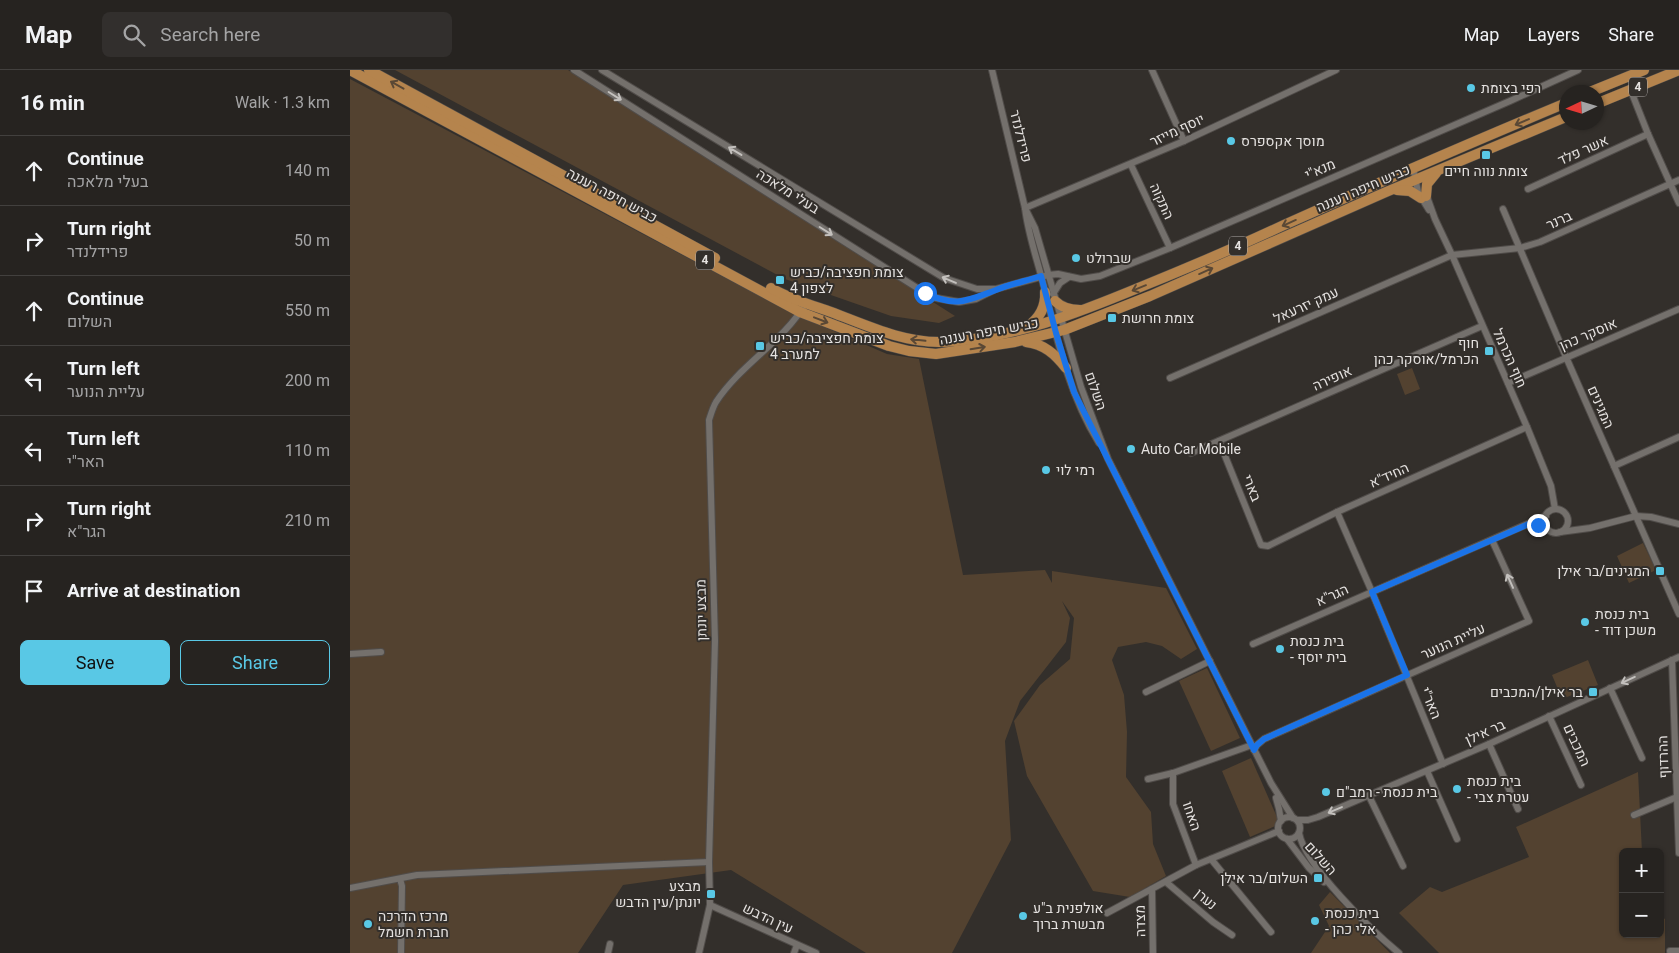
<!DOCTYPE html>
<html lang="en">
<head>
<meta charset="utf-8">
<style>
  :root { --surface:#262320; --page:#322f2d; --text:#f1f3f6; --muted:#a4a4a5; --line:#42403e; --accent:#59c8e5 }
  body { margin:0; font-family:Roboto,Heebo,sans-serif; background:var(--page); color:var(--text) }
  .controls { position:absolute; right:15px; bottom:15px; display:grid; overflow:hidden; border-radius:8px; box-shadow:0 1px 4px #0004 }
  .controls button { width:45px; height:45px; display:grid; place-items:center; padding:0; border:0; border-bottom:1px solid var(--line); background:var(--surface); color:var(--text); font:25px sans-serif }
  .compass { position:absolute; left:1209px; top:15px; width:45px; height:45px; border-radius:50%; background:var(--surface); box-shadow:0 1px 4px #0004; rotate:266deg }
  .stop { position:absolute; width:15px; height:15px; margin:-11px; border:4px solid #1a73e8; border-radius:50%; background:#fff }
  .stop.end { background:#1a73e8; border-color:#fff; box-shadow:0 1px 5px #0008 }
  .list { margin:0; padding:0; list-style:none }
  h2 { display:flex; justify-content:space-between; align-items:center; height:65px; margin:0; padding:0 20px; font-size:21px }
  h2 small { font-size:16px; font-weight:400; color:var(--muted) }
  .list li { display:grid; grid-template-columns:32px 1fr auto; gap:15px; align-items:center; box-sizing:border-box; height:70px; padding:0 20px; border-top:1px solid var(--line) }
  .list b { display:block; font-size:19px; white-space:nowrap }
  .list p { margin:0; font-size:16px; white-space:nowrap; color:var(--muted) }
  .list em { font-size:16px; font-style:normal; color:var(--muted) }
  .actions { display:flex; gap:10px; padding:15px 20px }
  .actions a { flex:1; padding:11px 0; border:1px solid var(--accent); border-radius:8px; text-align:center; font-size:18px; color:var(--accent) }
  .actions .main { background:var(--accent); color:#111 }
  .icon { flex:none; width:28px; height:28px; fill:none; stroke:currentColor; stroke-width:2; stroke-linecap:round; stroke-linejoin:round }
  .map { position:relative; flex:none; width:1329px; height:883px; overflow:hidden }
  header { display:flex; align-items:center; gap:30px; box-sizing:border-box; height:70px; padding:0 25px; background:var(--surface); border-bottom:1px solid var(--line) }
  header strong { font-size:24px }
  nav { display:flex; gap:28px; margin-inline-start:auto; font-size:18px }
  .search { width:350px; height:45px; background:var(--page); display:flex; align-items:center; gap:12px; box-sizing:border-box; padding:0 18px; border-radius:8px; color:var(--muted); font-size:19px }
  main { display:flex }
  aside { flex:1; background:var(--surface) }
  .map>svg:first-child { display:block }
</style>
</head>
<body>
<header>
<strong>Map</strong>
<div class="search"><svg class="icon" aria-label="search" viewBox="0 0 24 24"><circle cx="10" cy="10" r="6"/><path d="M15 15l6 6"/></svg>Search here</div>
<nav><a>Map</a><a>Layers</a><a>Share</a></nav>
</header>
<main>
<aside>
<h2>16 min<small>Walk · 1.3 km</small></h2>
<ul class="list">
<li><svg class="icon" aria-label="ahead" viewBox="0 0 24 24"><path d="M12 20V5M6 11l6-6 6 6"/></svg><div><b>Continue</b><p>בעלי מלאכה</p></div><em>140 m</em></li>
<li><svg class="icon" aria-label="right" viewBox="0 0 24 24"><path d="M7 20v-9h11M14 6l5 5-5 5"/></svg><div><b>Turn right</b><p>פרידלנדר</p></div><em>50 m</em></li>
<li><svg class="icon" aria-label="ahead" viewBox="0 0 24 24"><path d="M12 20V5M6 11l6-6 6 6"/></svg><div><b>Continue</b><p>השלום</p></div><em>550 m</em></li>
<li><svg class="icon" aria-label="left" viewBox="0 0 24 24"><path d="M17 20v-9H6M10 6l-5 5 5 5"/></svg><div><b>Turn left</b><p>עליית הנוער</p></div><em>200 m</em></li>
<li><svg class="icon" aria-label="left" viewBox="0 0 24 24"><path d="M17 20v-9H6M10 6l-5 5 5 5"/></svg><div><b>Turn left</b><p>האר&quot;י</p></div><em>110 m</em></li>
<li><svg class="icon" aria-label="right" viewBox="0 0 24 24"><path d="M7 20v-9h11M14 6l5 5-5 5"/></svg><div><b>Turn right</b><p>הגר&quot;א</p></div><em>210 m</em></li>
<li><svg class="icon" aria-label="arrive" viewBox="0 0 24 24"><path d="M6 21V4h12l-3 4 3 4H6"/></svg><div><b>Arrive at destination</b></div></li>
</ul>
<div class="actions"><a class="main">Save</a><a>Share</a></div>
</aside>
<div class="map">
<svg width="1329" height="883" viewBox="0 0 1329 883">
  <rect width="100%" height="100%" fill="#332f2b"/>
  <g fill="#534230">
    <polygon points="45,0 218,0 605,246 589,253 541,246 435,209"/>
    <polygon points="0,9 440,242 537,284 569,289 613,505 695,500 702,513 702,501 816,518 847,579 831,589 812,576 796,572 768,577 762,590 774,625 777,662 776,707 801,742 803,774 816,806 780,827 743,821 677,706 664,651 690,615 720,589 724,548 712,531 720,548 716,572 670,631 655,671 661,770 602,883 516,883 381,800 273,815 228,883 0,883"/>
    <polygon points="1062,298 1070,319 1055,325 1047,304"/>
    <polygon points="1293,473 1306,500 1279,513 1267,486"/>
    <polygon points="1238,590 1248,615 1212,629 1202,605"/>
    <polygon points="857,598 890,668 861,681 829,611"/>
    <polygon points="901,688 930,754 900,767 872,701"/>
    <polygon points="1288,702 1292,782 1273,782 1273,864 1310,864 1310,846 1315,849 1315,883 1089,883 1049,843 1080,817 1092,822 1179,787 1166,757"/>
    <polygon points="980,822 1040,883 961,883 979,856 969,835"/>
  </g>
  <g fill="none" stroke-linecap="round" stroke-linejoin="round">
    <g stroke="#504c49" stroke-width="8">
      <g id="minor">
        <polyline points="224,0 575,223 586,228 609,232 626,229 646,219 698,205 708,204 731,209 750,206 820,178 1160,31 1228,0"/>
        <polyline points="252,0 594,208 627,219 645,219"/>
        <path d="M642,0L675,138C678,163 686,186 692,209C706,265 718,323 749,373"/>
        <polyline points="802,0 834,71"/>
        <polyline points="1283,26 1298,64 1329,133"/>
        <polyline points="781,95 820,178"/>
        <polyline points="1063,97 1068,122 1079,140"/>
        <polyline points="1178,119 1298,64"/>
        <polyline points="1076,124 1085,149 1102,185 1177,357 1201,416 1205,439"/>
        <polyline points="675,138 685,158 731,317 758,389 921,713 943,748"/>
        <polyline points="675,138 834,71 986,0"/>
        <polyline points="1153,139 1216,287 1329,544"/>
        <polyline points="703,224 710,213 719,207"/>
        <polyline points="820,308 1102,185 1170,178 1190,172 1329,110"/>
        <polyline points="1158,313 1329,239"/>
        <polyline points="869,371 911,475 918,476 987,442 1177,357"/>
        <polyline points="841,383 1132,256"/>
        <polyline points="1264,396 1329,367"/>
        <circle cx="1206" cy="451" r="12"/>
        <polyline points="987,442 1022,522 1093,694"/>
        <polyline points="1210,462 1240,458 1286,446 1301,447 1329,454"/>
        <polyline points="903,574 1196,446"/>
        <polyline points="0,584 31,582"/>
        <polyline points="1322,590 1329,783"/>
        <polyline points="1260,618 1292,688"/>
        <polyline points="796,622 860,591"/>
        <polyline points="1199,646 1231,715"/>
        <polyline points="1139,674 1168,739"/>
        <polyline points="904,680 907,675 914,669 1179,551 1142,470"/>
        <polyline points="1077,701 1107,769"/>
        <polyline points="823,703 823,734 846,795"/>
        <polyline points="798,709 823,703 902,675"/>
        <polyline points="1019,726 1053,796"/>
        <polyline points="926,728 929,739 931,751"/>
        <polyline points="1284,745 1327,727"/>
        <circle cx="939" cy="758" r="11"/>
        <polyline points="947,750 958,750 968,747 1139,674 1329,587"/>
        <path d="M949,763C955,796 1022,861 1049,883"/>
        <polyline points="937,769 959,798 974,812"/>
        <polyline points="861,789 921,862"/>
        <polyline points="50,809 52,816 51,883"/>
        <polyline points="816,812 863,852 882,865"/>
        <polyline points="0,818 67,805 359,792"/>
        <polyline points="802,819 803,883"/>
        <polyline points="360,835 466,883"/>
        <polyline points="757,843 846,795 929,761"/>
        <polyline points="1320,881 1329,881"/>
        <polyline points="258,883 260,874"/>
        <path d="M349,883L360,835L359,792L365,571L359,350C361,344 363,337 366,332C391,294 433,272 456,233"/>
        <polyline points="444,883 447,875"/>
      </g>
    </g>
    <g stroke="#504c49" stroke-width="11">
      <g id="highway">
        <polyline points="0,0 450,242 539,276 559,281 586,284 665,272 714,260 800,226 1036,122 1216,47"/>
        <polyline points="19,0 365,188"/>
        <polyline points="1240,22 1294,0"/>
        <polyline points="1246,34 1329,0"/>
        <polyline points="1047,120 1060,121 1071,128"/>
        <polyline points="1076,126 1077,114 1086,103"/>
        <path d="M421,218C440,229 461,235 481,242C516,255 553,273 592,272C663,269 728,243 793,216C840,197 887,177 934,155C1028,113 1122,72 1216,33"/>
        <path d="M705,231C712,238 720,240 730,240"/>
        <path d="M677,257C690,248 696,237 695,222"/>
        <path d="M676,272C694,274 705,284 716,298"/>
      </g>
    </g>
    <use href="#minor" stroke="#74706c" stroke-width="6"/>
    <use href="#highway" stroke="#b5844d" stroke-width="10"/>
  </g>
  <defs><path id="oneway-shaft" d="M-6 0H5M1.5-3L5.5 0L1.5 3" fill="none" stroke-width="1.6" stroke-linecap="round" stroke-linejoin="round" transform="scale(1.25)"/></defs>
  <g stroke="#5a4835">
    <use href="#oneway-shaft" transform="translate(47 15) rotate(-151)"/>
    <use href="#oneway-shaft" transform="translate(1172 52) rotate(157)"/>
    <use href="#oneway-shaft" transform="translate(939 153) rotate(156)"/>
    <use href="#oneway-shaft" transform="translate(856 201) rotate(-24)"/>
    <use href="#oneway-shaft" transform="translate(789 218) rotate(158)"/>
    <use href="#oneway-shaft" transform="translate(471 250) rotate(21)"/>
    <use href="#oneway-shaft" transform="translate(568 270) rotate(-174)"/>
    <use href="#oneway-shaft" transform="translate(628 278) rotate(-9)"/>
  </g>
  <g stroke="#c3c0bd">
    <use href="#oneway-shaft" transform="translate(265 26) rotate(32)"/>
    <use href="#oneway-shaft" transform="translate(385 81) rotate(-149)"/>
    <use href="#oneway-shaft" transform="translate(476 161) rotate(32)"/>
    <use href="#oneway-shaft" transform="translate(599 210) rotate(-157)"/>
    <use href="#oneway-shaft" transform="translate(1160 511) rotate(-114)"/>
    <use href="#oneway-shaft" transform="translate(1278 610) rotate(155)"/>
    <use href="#oneway-shaft" transform="translate(985 740) rotate(157)"/>
  </g>
  <g fill="none" stroke-linecap="round" stroke-linejoin="round">
    <path stroke="#1a73e8" stroke-width="6" d="M575,223C606,238 616,231 646,220C660,214 676,211 691,206L706,263L724,322L904,680L907,675L914,669L1057,605L1022,522L1181,453L1188,455"/>
  </g>
  <g fill="#59c8e5" stroke="#332f2b" stroke-width="2">
    <circle cx="1121" cy="18" r="5"/>
    <circle cx="881" cy="71" r="5"/>
    <rect x="1131" y="80" width="10" height="10" rx="2.5"/>
    <circle cx="726" cy="188" r="5"/>
    <rect x="425" y="205" width="10" height="10" rx="2.5"/>
    <rect x="757" y="243" width="10" height="10" rx="2.5"/>
    <rect x="405" y="271" width="10" height="10" rx="2.5"/>
    <rect x="1134" y="276" width="10" height="10" rx="2.5"/>
    <circle cx="781" cy="379" r="5"/>
    <circle cx="696" cy="400" r="5"/>
    <rect x="1305" y="496" width="10" height="10" rx="2.5"/>
    <circle cx="1235" cy="552" r="5"/>
    <circle cx="930" cy="579" r="5"/>
    <rect x="1238" y="617" width="10" height="10" rx="2.5"/>
    <circle cx="1107" cy="719" r="5"/>
    <circle cx="976" cy="722" r="5"/>
    <rect x="963" y="803" width="10" height="10" rx="2.5"/>
    <rect x="356" y="819" width="10" height="10" rx="2.5"/>
    <circle cx="673" cy="846" r="5"/>
    <circle cx="965" cy="851" r="5"/>
    <circle cx="18" cy="854" r="5"/>
  </g>
  <g text-anchor="middle" dominant-baseline="central" stroke-width="4" stroke-linejoin="round" paint-order="stroke">
    <g fill="#332f2b" stroke="#b0acaa" stroke-width="1">
      <rect x="1279" y="7.5" width="18" height="19" rx="4"/>
      <rect x="879" y="166.5" width="18" height="19" rx="4"/>
      <rect x="346" y="180.5" width="18" height="19" rx="4"/>
    </g>
    <g font-size="12" font-weight="bold" fill="#e5e2e0">
      <text x="1288" y="17">4</text>
      <text x="888" y="176">4</text>
      <text x="355" y="190">4</text>
    </g>
    <g font-size="14" fill="#e5e2e0" stroke="#332f2b" text-anchor="start">
      <text x="1131" y="18">רפי בצומת</text>
      <text x="891" y="71">מוסך אקספרס</text>
      <text x="1136" y="101" text-anchor="middle">צומת נווה חיים</text>
      <text x="736" y="188">שברולט</text>
      <text x="440" y="202">צומת חפציבה/כביש<tspan x="440" dy="16">4 לצפון</tspan></text>
      <text x="772" y="248">צומת חרושת</text>
      <text x="420" y="268">צומת חפציבה/כביש<tspan x="420" dy="16">4 למערב</tspan></text>
      <text x="1129" y="273" text-anchor="end">חוף<tspan x="1129" dy="16">הכרמל/אוסקר כהן</tspan></text>
      <text x="791" y="379">Auto Car Mobile</text>
      <text x="706" y="400">רמי לוי</text>
      <text x="1300" y="501" text-anchor="end">המגינים/בר אילן</text>
      <text x="1245" y="544">בית כנסת<tspan x="1245" dy="16">- משכן דוד</tspan></text>
      <text x="940" y="571">בית כנסת<tspan x="940" dy="16">- בית יוסף</tspan></text>
      <text x="1233" y="622" text-anchor="end">בר אילן/המכבים</text>
      <text x="1117" y="711">בית כנסת<tspan x="1117" dy="16">- עטרת צבי</tspan></text>
      <text x="986" y="722">בית כנסת - רמב"ם</text>
      <text x="958" y="808" text-anchor="end">השלום/בר אילן</text>
      <text x="351" y="816" text-anchor="end">מבצע<tspan x="351" dy="16">יונתן/עין הדבש</tspan></text>
      <text x="683" y="838">אולפנית ב"ע<tspan x="683" dy="16">מבשרת ברוך</tspan></text>
      <text x="975" y="843">בית כנסת<tspan x="975" dy="16">- אלי כהן</tspan></text>
      <text x="28" y="846">מרכז הדרכה<tspan x="28" dy="16">חברת חשמל</tspan></text>
    </g>
    <g font-size="14" fill="#e5e2e0" stroke="#332f2b">
      <text transform="translate(827 60) rotate(-25)">יוסף מייזר</text>
      <text transform="translate(671 66) rotate(76)">פרידלנדר</text>
      <text transform="translate(1233 80) rotate(-24)">אשר פלד</text>
      <text transform="translate(970 99) rotate(-23)">מנא"י</text>
      <text transform="translate(1013 118) rotate(-23)">כביש חיפה רעננה</text>
      <text transform="translate(438 121) rotate(32)">בעלי מלאכה</text>
      <text transform="translate(262 125) rotate(28)">כביש חיפה רעננה</text>
      <text transform="translate(812 131) rotate(65)">התקוה</text>
      <text transform="translate(1209 150) rotate(-24)">ברנר</text>
      <text transform="translate(956 235) rotate(-24)">עמק יזרעאל</text>
      <text transform="translate(639 261) rotate(-10)">כביש חיפה רעננה</text>
      <text transform="translate(1238 264) rotate(-23)">אוסקר כהן</text>
      <text transform="translate(1160 288) rotate(66)">חוף הכרמל</text>
      <text transform="translate(982 308) rotate(-24)">אופירה</text>
      <text transform="translate(746 321) rotate(71)">השלום</text>
      <text transform="translate(1251 337) rotate(66)">המגינים</text>
      <text transform="translate(1039 405) rotate(-24)">החיד"א</text>
      <text transform="translate(902 418) rotate(68)">בארי</text>
      <text transform="translate(982 525) rotate(-24)">הגר"א</text>
      <text transform="translate(351 540) rotate(-91)">מבצע יונתן</text>
      <text transform="translate(1103 571) rotate(-24)">עליית הנוער</text>
      <text transform="translate(1081 633) rotate(68)">האר"י</text>
      <text transform="translate(1135 662) rotate(-24)">בר אילן</text>
      <text transform="translate(1227 675) rotate(65)">המכבים</text>
      <text transform="translate(1313 687) rotate(-92)">ההרדוף</text>
      <text transform="translate(842 746) rotate(71)">האחו</text>
      <text transform="translate(971 788) rotate(48)">השלום</text>
      <text transform="translate(856 829) rotate(40)">נערן</text>
      <text transform="translate(418 848) rotate(25)">עין הדבש</text>
      <text transform="translate(790 851) rotate(-91)">מצדה</text>
    </g>
  </g>
</svg>
<div class="controls">
<button>+</button>
<button>−</button>
</div>
<svg class="compass" viewBox="-18 -18 36 36"><path d="M0-13l5 13h-10z" fill="#e53935"/><path d="M0 13l5-13h-10z" fill="#a4a4a5"/></svg>
<div class="stop" style="left:575px;top:223px"></div>
<div class="stop end" style="left:1188px;top:455px"></div>
</div>
</main>
</body>
</html>
